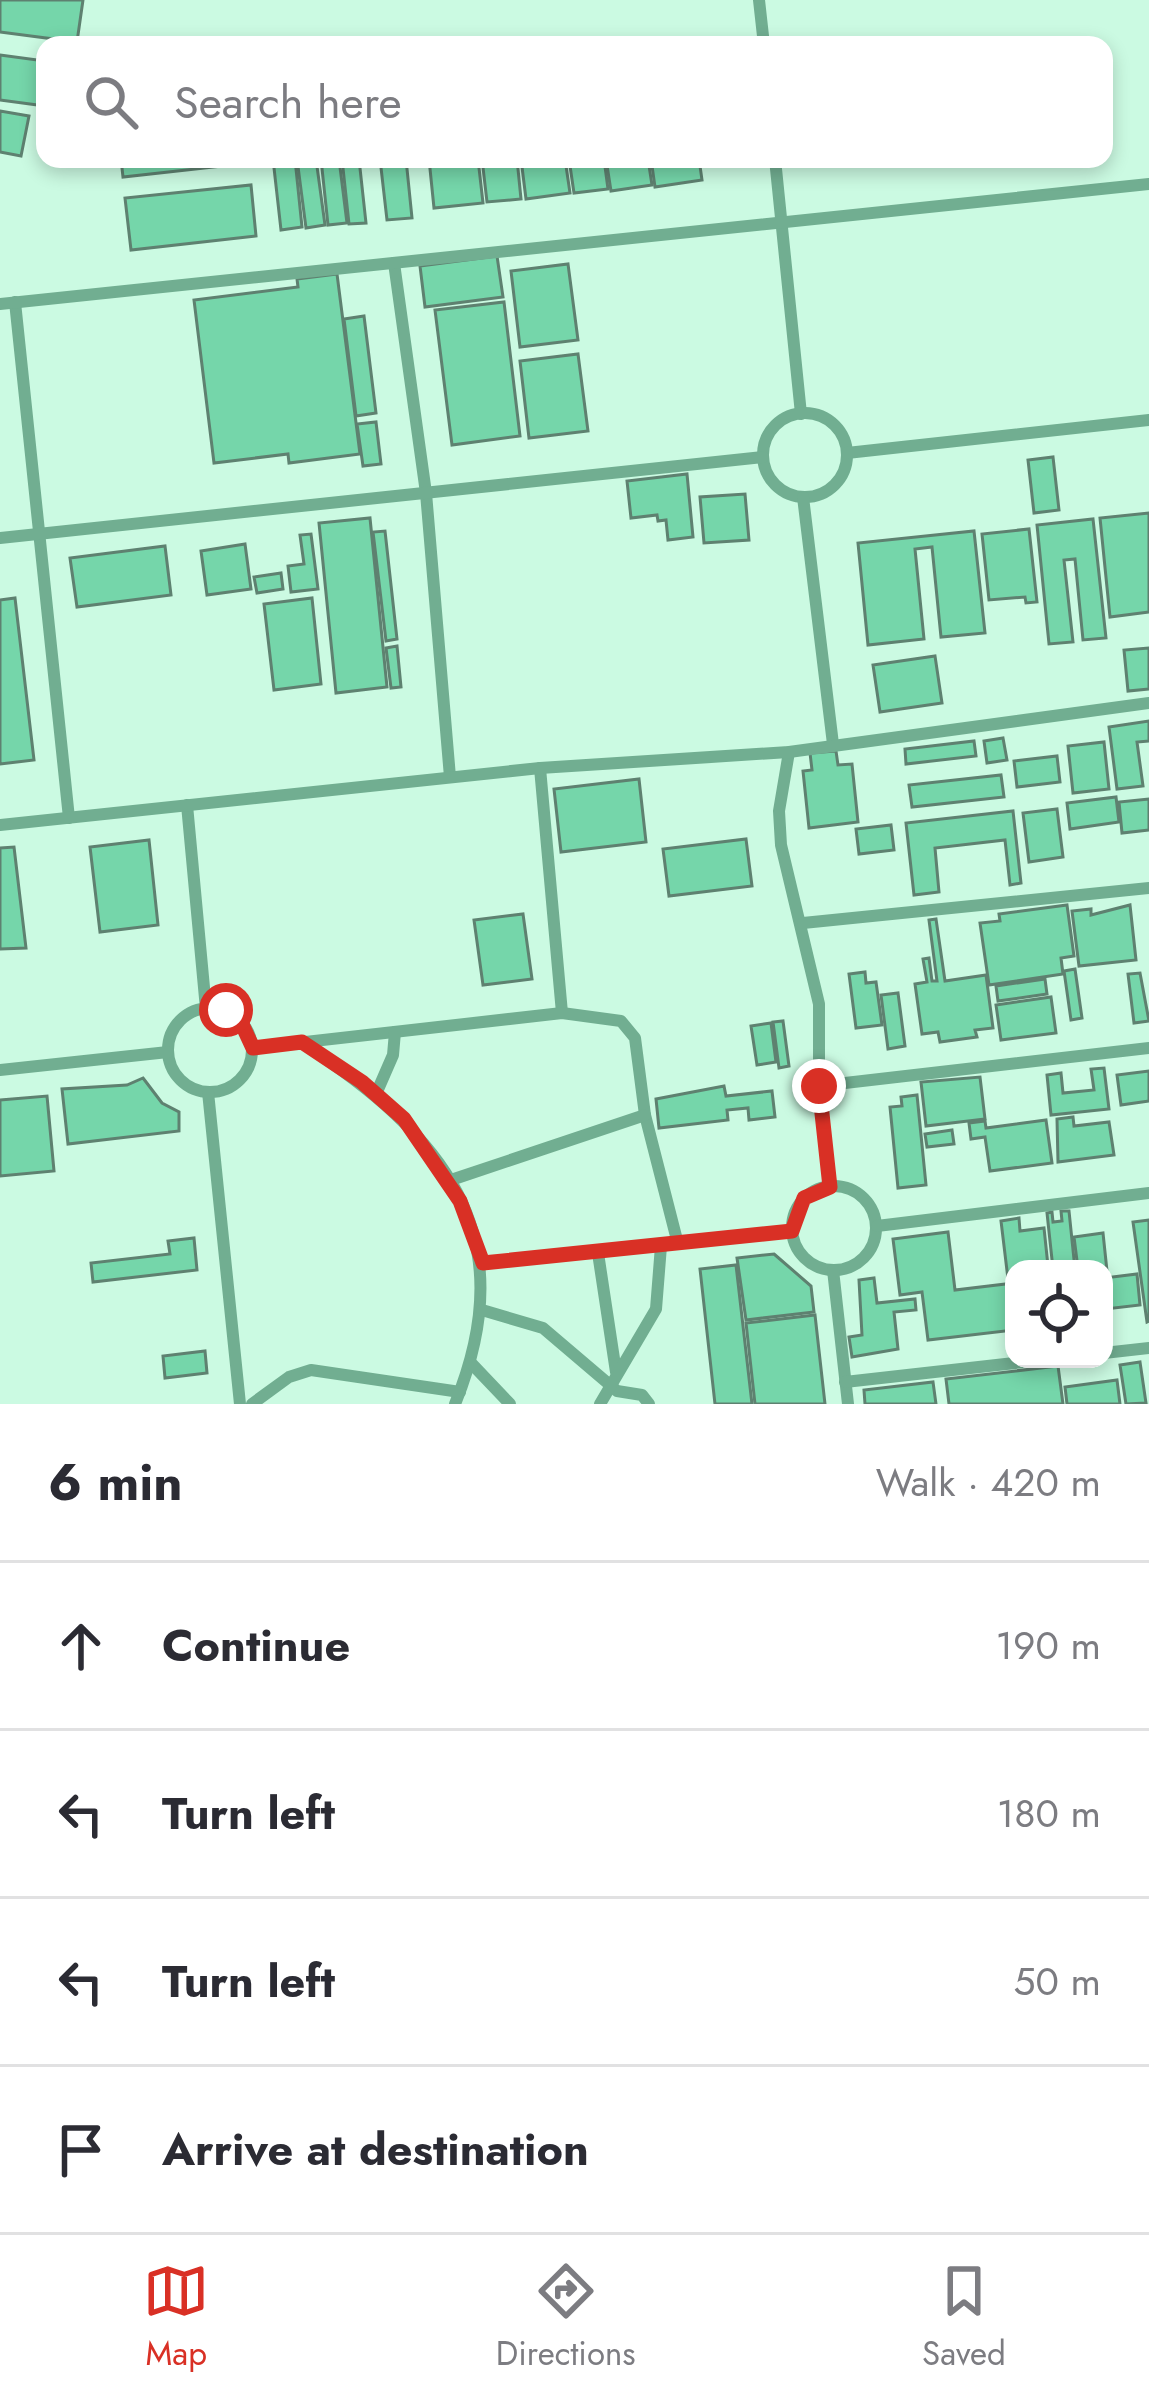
<!DOCTYPE html>
<html lang="en">
<head>
<meta charset="utf-8">
<style>
  :root { --surface:#fff; --page:#f7f7f7; --text:#2b2b33; --muted:#7c7c81; --line:#e1e1e2; --accent:#d93025 }
  body { margin:0; font-family:Jost,sans-serif; background:var(--page); color:var(--text) }
  .controls { position:absolute; right:36px; bottom:36px; display:grid; overflow:hidden; border-radius:24px; box-shadow:0 6px 18px #0003 }
  .controls button { width:108px; height:108px; display:grid; place-items:center; padding:0; border:0; border-bottom:3px solid var(--line); background:var(--surface); color:var(--text); font:60px sans-serif }
  .stop { position:absolute; width:36px; height:36px; margin:-27px; border:9px solid #d93025; border-radius:50%; background:#fff }
  .stop.end { background:#d93025; border-color:#fff; box-shadow:0 3px 12px #0008 }
  .list { margin:0; padding:0; list-style:none }
  h2 { display:flex; justify-content:space-between; align-items:center; height:156px; margin:0; padding:0 48px; font-size:51px }
  h2 small { font-size:39px; font-weight:400; color:var(--muted) }
  .list li { display:grid; grid-template-columns:78px 1fr auto; gap:36px; align-items:center; box-sizing:border-box; height:168px; padding:0 48px; border-top:3px solid var(--line) }
  .list b { display:block; font-size:45px; white-space:nowrap }
  .list em { font-size:39px; font-style:normal; color:var(--muted) }
  .icon { flex:none; width:66px; height:66px; fill:none; stroke:currentColor; stroke-width:2; stroke-linecap:round; stroke-linejoin:round }
  .map { position:relative; flex:none; width:1149px; height:1404px; overflow:hidden }
  .search { position:absolute; background:var(--surface); box-shadow:0 6px 18px #0003; left:36px; right:36px; top:36px; height:132px; display:flex; align-items:center; gap:30px; box-sizing:border-box; padding:0 42px; border-radius:24px; color:var(--muted); font-size:45px }
  .sheet { height:828px; background:var(--surface) }
  nav { display:flex; justify-content:space-around; align-items:center; box-sizing:border-box; height:168px; border-top:3px solid var(--line); background:var(--surface); font-size:33px; color:var(--muted) }
  nav a { display:grid; justify-items:center; gap:6px }
  nav .on { color:var(--accent) }
  .map>svg:first-child { display:block }
</style>
</head>
<body>
<div class="map">
<svg width="1149" height="1404" viewBox="0 0 1149 1404">
  <rect width="100%" height="100%" fill="#e7fef1"/>
  <path fill="#cbfae2" fill-rule="evenodd" d="M0,0H1149V1404H0ZM45,45H1104V159H45ZM1014,1269H1104V1359H1014Z"/>
  <g fill="#75d6aa" stroke="#5e8170" stroke-width="3">
    <polygon points="0,0 83,0 77,42 0,32"/>
    <polygon points="0,55 45,61 45,106 0,100"/>
    <polygon points="0,111 29,116 21,156 0,152"/>
    <polygon points="121,159 250,159 250,163 123,177"/>
    <polygon points="273,159 295,159 302,227 281,230"/>
    <polygon points="297,159 316,159 325,225 306,228"/>
    <polygon points="321,159 339,159 347,223 328,225"/>
    <polygon points="342,159 359,159 366,223 349,224"/>
    <polygon points="380,159 406,159 412,218 387,220"/>
    <polygon points="429,159 478,159 483,203 434,208"/>
    <polygon points="482,159 517,159 521,199 487,202"/>
    <polygon points="521,159 565,159 570,193 526,199"/>
    <polygon points="569,159 604,159 608,189 574,193"/>
    <polygon points="606,159 648,159 652,185 611,191"/>
    <polygon points="651,159 699,159 702,180 655,187"/>
    <polygon points="251,185 256,236 131,250 125,198"/>
    <polygon points="497,256 503,297 425,307 420,266"/>
    <polygon points="568,264 578,340 520,347 511,271"/>
    <polygon points="337,274 360,454 289,463 288,454 214,463 194,300 298,287 297,279"/>
    <polygon points="504,302 520,436 452,445 435,310"/>
    <polygon points="364,316 376,413 356,416 344,319"/>
    <polygon points="578,354 588,431 529,438 520,361"/>
    <polygon points="376,422 381,464 363,466 357,424"/>
    <polygon points="1053,457 1059,510 1034,513 1028,460"/>
    <polygon points="687,474 693,537 668,540 666,520 658,521 657,515 631,518 627,481"/>
    <polygon points="745,494 749,540 704,543 700,497"/>
    <polygon points="1149,513 1149,612 1110,617 1100,518"/>
    <polygon points="370,518 387,687 336,693 319,523"/>
    <polygon points="1093,519 1106,638 1083,640 1075,559 1064,560 1073,642 1049,644 1037,525"/>
    <polygon points="1029,529 1037,602 1026,603 1025,597 989,600 982,534"/>
    <polygon points="385,531 397,639 386,641 373,532"/>
    <polygon points="974,531 985,633 941,637 932,547 915,549 924,639 868,645 858,543"/>
    <polygon points="311,534 318,589 291,592 288,566 304,564 300,535"/>
    <polygon points="245,544 251,589 207,595 201,551"/>
    <polygon points="165,546 171,595 77,607 70,558"/>
    <polygon points="281,573 283,589 257,593 254,577"/>
    <polygon points="15,598 34,760 0,764 0,600"/>
    <polygon points="312,598 321,684 274,690 264,604"/>
    <polygon points="397,646 401,687 391,688 386,648"/>
    <polygon points="1149,648 1149,689 1128,691 1124,650"/>
    <polygon points="935,656 942,703 880,712 873,665"/>
    <polygon points="1149,721 1149,741 1137,742 1143,786 1117,789 1109,727"/>
    <polygon points="1003,738 1007,760 987,763 984,741"/>
    <polygon points="974,741 976,756 906,764 905,749"/>
    <polygon points="1104,742 1109,789 1073,793 1068,746"/>
    <polygon points="836,751 838,765 852,764 858,822 809,828 803,771 812,770 810,753"/>
    <polygon points="1057,756 1060,782 1017,787 1014,761"/>
    <polygon points="1001,775 1004,797 912,807 909,785"/>
    <polygon points="639,779 646,842 561,852 554,789"/>
    <polygon points="1116,797 1119,822 1070,829 1067,803"/>
    <polygon points="1149,799 1149,830 1122,833 1119,802"/>
    <polygon points="1057,809 1063,857 1029,862 1023,813"/>
    <polygon points="1013,811 1021,883 1010,885 1005,840 935,848 939,892 914,895 906,823"/>
    <polygon points="891,825 894,850 859,854 856,829"/>
    <polygon points="746,839 752,886 669,896 663,849"/>
    <polygon points="149,840 158,925 100,932 90,847"/>
    <polygon points="14,847 26,948 0,949 0,848"/>
    <polygon points="1067,905 1074,956 1061,958 1063,974 989,985 980,923 1000,921 999,914"/>
    <polygon points="1130,905 1136,960 1079,966 1072,911 1091,909 1091,915"/>
    <polygon points="523,914 532,979 483,985 474,920"/>
    <polygon points="936,919 945,981 986,975 993,1028 975,1030 977,1037 940,1042 938,1032 922,1034 915,984 927,982 923,959 929,958 932,981 937,981 929,920"/>
    <polygon points="1075,969 1082,1018 1071,1020 1064,971"/>
    <polygon points="865,972 866,983 876,982 882,1025 856,1028 849,974"/>
    <polygon points="1140,973 1149,1021 1134,1023 1128,974"/>
    <polygon points="1045,979 1047,994 998,1001 996,986"/>
    <polygon points="898,993 905,1046 888,1049 881,995"/>
    <polygon points="1051,997 1056,1033 1001,1040 996,1005"/>
    <polygon points="783,1021 789,1066 779,1068 773,1022"/>
    <polygon points="771,1023 776,1062 757,1065 751,1026"/>
    <polygon points="1104,1068 1109,1109 1051,1115 1047,1075 1061,1073 1063,1093 1094,1090 1091,1069"/>
    <polygon points="1149,1071 1149,1101 1121,1105 1117,1075"/>
    <polygon points="980,1077 985,1119 926,1126 921,1082"/>
    <polygon points="143,1078 162,1103 179,1112 179,1131 68,1144 62,1089 127,1085"/>
    <polygon points="724,1086 726,1096 772,1091 775,1117 749,1120 748,1108 727,1110 728,1120 659,1128 656,1099"/>
    <polygon points="917,1095 926,1185 898,1188 890,1107 902,1106 901,1097"/>
    <polygon points="47,1096 54,1171 0,1176 0,1100"/>
    <polygon points="1073,1117 1074,1126 1109,1122 1114,1155 1058,1162 1057,1119"/>
    <polygon points="1046,1120 1052,1163 990,1171 985,1137 971,1139 969,1123 985,1121 986,1128"/>
    <polygon points="952,1130 954,1144 927,1147 925,1134"/>
    <polygon points="1061,1211 1069,1211 1075,1269 1053,1269 1047,1213 1052,1212 1053,1222 1062,1221"/>
    <polygon points="1019,1218 1020,1231 1044,1228 1048,1266 1014,1269 1014,1279 1008,1279 1001,1221"/>
    <polygon points="1149,1220 1149,1321 1147,1322 1133,1222"/>
    <polygon points="948,1232 955,1290 1014,1283 1014,1330 928,1340 922,1292 900,1295 893,1239"/>
    <polygon points="1103,1233 1107,1271 1078,1269 1074,1237"/>
    <polygon points="194,1238 197,1270 93,1282 91,1263 170,1254 168,1241"/>
    <polygon points="774,1254 811,1286 814,1312 746,1320 737,1258"/>
    <polygon points="736,1265 752,1404 715,1404 700,1269"/>
    <polygon points="1137,1274 1140,1305 1105,1309 1104,1333 1104,1278"/>
    <polygon points="874,1278 877,1303 915,1299 916,1310 894,1312 898,1349 852,1357 849,1337 862,1335 859,1280"/>
    <polygon points="815,1315 825,1404 755,1404 746,1323"/>
    <polygon points="205,1351 207,1373 165,1378 163,1356"/>
    <polygon points="1140,1362 1146,1403 1126,1404 1120,1365"/>
    <polygon points="1058,1366 1063,1404 949,1404 946,1379"/>
    <polygon points="1117,1380 1120,1404 1067,1404 1065,1387"/>
    <polygon points="933,1382 936,1404 865,1404 864,1390"/>
  </g>
  <g fill="none" stroke-linecap="round" stroke-linejoin="round">
    <g stroke="#71ae91" stroke-width="12">
      <polyline points="759,0 764,45"/>
      <polyline points="775,159 801,414"/>
      <polyline points="394,263 426,493 450,777"/>
      <polyline points="15,302 69,818"/>
      <polyline points="0,304 1149,184"/>
      <circle cx="805" cy="455" r="42"/>
      <polyline points="847,453 1149,420"/>
      <polyline points="803,497 833,744"/>
      <polyline points="0,538 763,457"/>
      <polyline points="789,752 779,811 781,845 819,1004 819,1086 830,1187"/>
      <polyline points="540,768 562,1013"/>
      <polyline points="187,805 206,1009"/>
      <polyline points="0,825 540,768 789,752 1149,703"/>
      <polyline points="803,923 1149,888"/>
      <circle cx="210" cy="1050" r="42"/>
      <path d="M302,1043C443,1135 525,1232 455,1404"/>
      <polyline points="252,1048 562,1013 621,1021 635,1038 645,1115 678,1244"/>
      <polyline points="0,1070 168,1052"/>
      <polyline points="819,1086 1149,1048"/>
      <polyline points="208,1092 240,1404"/>
      <polyline points="376,1094 393,1055 395,1032"/>
      <polyline points="448,1181 645,1115"/>
      <circle cx="834" cy="1228" r="42"/>
      <polyline points="877,1226 1149,1193"/>
      <polyline points="598,1253 616,1372"/>
      <polyline points="483,1263 792,1231"/>
      <polyline points="833,1270 848,1404"/>
      <polyline points="482,1310 543,1328 617,1391 642,1395 649,1404"/>
      <polyline points="1104,1353 1149,1348"/>
      <polyline points="471,1363 510,1404"/>
      <polyline points="845,1382 1050,1359"/>
      <polyline points="252,1404 289,1377 311,1370 460,1392"/>
      <polyline points="600,1404 656,1309 661,1246"/>
    </g>
  </g>
  <g fill="none" stroke-linecap="round" stroke-linejoin="round">
    <polyline stroke="#d93025" stroke-width="15" points="226,1010 240,1020 253,1048 302,1042 362,1082 404,1119 460,1201 483,1263 792,1231 804,1198 830,1187 819,1086"/>
  </g>
</svg>
<div class="controls">
<button><svg class="icon" aria-label="locate" viewBox="0 0 24 24"><circle cx="12" cy="12" r="6"/><path d="M12 2v4M12 18v4M2 12h4M18 12h4"/></svg></button>
</div>
<div class="stop" style="left:226px;top:1010px"></div>
<div class="stop end" style="left:819px;top:1086px"></div>
<div class="search"><svg class="icon" aria-label="search" viewBox="0 0 24 24"><circle cx="10" cy="10" r="6"/><path d="M15 15l6 6"/></svg>Search here</div>
</div>
<section class="sheet">
<h2>6 min<small>Walk · 420 m</small></h2>
<ul class="list">
<li><svg class="icon" aria-label="ahead" viewBox="0 0 24 24"><path d="M12 20V5M6 11l6-6 6 6"/></svg><div><b>Continue</b></div><em>190 m</em></li>
<li><svg class="icon" aria-label="left" viewBox="0 0 24 24"><path d="M17 20v-9H6M10 6l-5 5 5 5"/></svg><div><b>Turn left</b></div><em>180 m</em></li>
<li><svg class="icon" aria-label="left" viewBox="0 0 24 24"><path d="M17 20v-9H6M10 6l-5 5 5 5"/></svg><div><b>Turn left</b></div><em>50 m</em></li>
<li><svg class="icon" aria-label="arrive" viewBox="0 0 24 24"><path d="M6 21V4h12l-3 4 3 4H6"/></svg><div><b>Arrive at destination</b></div></li>
</ul>
</section>
<nav>
<a class="on"><svg class="icon" aria-label="map" viewBox="0 0 24 24"><path d="M3 6l6-2 6 2 6-2v14l-6 2-6-2-6 2zM9 4v14M15 6v14"/></svg>Map</a>
<a><svg class="icon" aria-label="directions" viewBox="0 0 24 24"><path d="M12 3l9 9-9 9-9-9zM9 14v-3h6M13 9l2 2-2 2"/></svg>Directions</a>
<a><svg class="icon" aria-label="saved" viewBox="0 0 24 24"><path d="M7 4h10v16l-5-4-5 4z"/></svg>Saved</a>
</nav>
</body>
</html>
